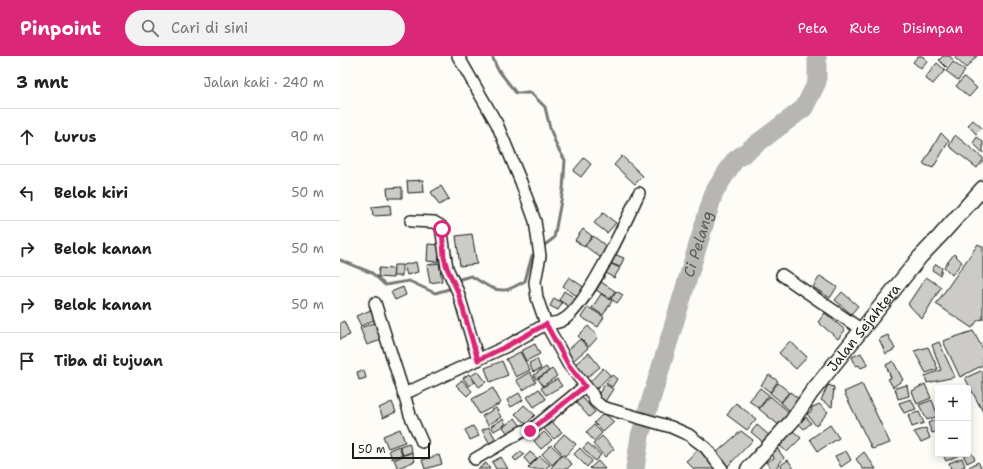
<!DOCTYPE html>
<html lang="id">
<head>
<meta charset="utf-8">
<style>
  :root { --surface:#fff; --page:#f2f2f2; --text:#222; --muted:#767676; --line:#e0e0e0; --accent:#db2777 }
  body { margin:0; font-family:"Shantell Sans",sans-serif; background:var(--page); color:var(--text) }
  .controls { position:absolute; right:12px; bottom:12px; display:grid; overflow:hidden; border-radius:4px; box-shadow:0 2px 10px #0003 }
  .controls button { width:36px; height:36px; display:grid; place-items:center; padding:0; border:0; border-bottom:1px solid var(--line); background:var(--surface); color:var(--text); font:20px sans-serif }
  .scale { position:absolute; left:12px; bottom:10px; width:78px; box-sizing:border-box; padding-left:4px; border:2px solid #1c1c1c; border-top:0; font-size:11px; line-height:14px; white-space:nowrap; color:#1c1c1c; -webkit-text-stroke:3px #fdfcf7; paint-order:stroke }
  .stop { position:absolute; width:12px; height:12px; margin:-9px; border:3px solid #db2777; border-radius:50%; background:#fff }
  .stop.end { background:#db2777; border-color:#fff; box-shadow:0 1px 4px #0008 }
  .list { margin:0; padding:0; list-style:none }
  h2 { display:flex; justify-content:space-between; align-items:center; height:52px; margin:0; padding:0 16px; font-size:17px }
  h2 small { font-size:13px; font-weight:400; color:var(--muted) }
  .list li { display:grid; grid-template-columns:26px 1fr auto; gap:12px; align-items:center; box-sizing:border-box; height:56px; padding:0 16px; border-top:1px solid var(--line) }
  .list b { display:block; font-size:15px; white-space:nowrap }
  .list em { font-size:13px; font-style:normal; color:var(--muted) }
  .icon { flex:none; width:22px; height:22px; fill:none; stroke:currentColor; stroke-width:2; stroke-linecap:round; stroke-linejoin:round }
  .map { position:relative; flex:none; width:643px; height:413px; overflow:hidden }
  header { display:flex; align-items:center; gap:24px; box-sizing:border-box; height:56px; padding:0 20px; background:var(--accent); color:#fff }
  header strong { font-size:19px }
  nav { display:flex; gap:22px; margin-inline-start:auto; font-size:14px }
  .search { width:280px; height:36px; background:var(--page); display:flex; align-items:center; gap:10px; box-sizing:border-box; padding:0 14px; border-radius:22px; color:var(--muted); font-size:15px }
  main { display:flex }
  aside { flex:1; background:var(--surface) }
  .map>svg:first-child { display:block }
</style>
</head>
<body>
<header>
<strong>Pinpoint</strong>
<div class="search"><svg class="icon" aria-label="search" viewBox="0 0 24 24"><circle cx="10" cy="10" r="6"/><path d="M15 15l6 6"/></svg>Cari di sini</div>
<nav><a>Peta</a><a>Rute</a><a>Disimpan</a></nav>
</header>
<main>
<aside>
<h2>3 mnt<small>Jalan kaki · 240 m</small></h2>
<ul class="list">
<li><svg class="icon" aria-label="ahead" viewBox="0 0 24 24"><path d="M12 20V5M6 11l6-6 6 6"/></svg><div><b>Lurus</b></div><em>90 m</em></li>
<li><svg class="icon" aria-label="left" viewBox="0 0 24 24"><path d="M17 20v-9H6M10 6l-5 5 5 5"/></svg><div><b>Belok kiri</b></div><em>50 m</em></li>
<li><svg class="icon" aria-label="right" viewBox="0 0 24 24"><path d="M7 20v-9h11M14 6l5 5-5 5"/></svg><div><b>Belok kanan</b></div><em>50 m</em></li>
<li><svg class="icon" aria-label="right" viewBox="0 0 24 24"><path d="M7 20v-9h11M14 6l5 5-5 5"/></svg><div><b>Belok kanan</b></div><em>50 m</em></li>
<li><svg class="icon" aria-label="arrive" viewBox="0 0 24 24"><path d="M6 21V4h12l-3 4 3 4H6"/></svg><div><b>Tiba di tujuan</b></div></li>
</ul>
</aside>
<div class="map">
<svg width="643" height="413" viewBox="0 0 643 413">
  <rect width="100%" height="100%" fill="#fdfcf7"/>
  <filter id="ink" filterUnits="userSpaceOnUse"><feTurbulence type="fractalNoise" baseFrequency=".025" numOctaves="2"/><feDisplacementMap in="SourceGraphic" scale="8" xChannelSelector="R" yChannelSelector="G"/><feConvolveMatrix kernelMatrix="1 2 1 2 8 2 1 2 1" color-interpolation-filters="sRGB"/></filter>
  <g filter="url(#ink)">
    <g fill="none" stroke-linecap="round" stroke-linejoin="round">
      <g stroke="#797876" stroke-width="3">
        <polyline points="152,0 157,12 176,37 191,37 205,51 210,72 217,91 225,104 223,134 214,182 202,191"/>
        <polyline points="0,204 32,217 45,229 69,225 95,237 109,233 112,231"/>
        <path d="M116,227L120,223L131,220C141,225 151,235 164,234C170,234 179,228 185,225L192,200L196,196"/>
      </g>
      <path stroke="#b7b6b2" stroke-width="19" id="s1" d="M295,413L300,380L374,136L394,105L464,52L477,26V0"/>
    </g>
    <g fill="#cccbc8" stroke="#1c1c1c">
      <polygon points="578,0 582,0 588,5 581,13 573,6"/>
      <polygon points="603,0 610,0 613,4 606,11 599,4"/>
      <polygon points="616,0 637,0 626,12 615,2"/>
      <polygon points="613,6 625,15 618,24 606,15"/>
      <polygon points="597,7 605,14 593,28 585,22"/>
      <polygon points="624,21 637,32 629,41 616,30"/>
      <polygon points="633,64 642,72 636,78 628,69"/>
      <polygon points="601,77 609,85 593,112 583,108"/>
      <polygon points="615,79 643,102 643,104 637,112 609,90"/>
      <polygon points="637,81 643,86 643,97 633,87"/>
      <polygon points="282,100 303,120 295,128 274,109"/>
      <polygon points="244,102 251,108 241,121 233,115"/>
      <polygon points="83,124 84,136 68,137 67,125"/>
      <polygon points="101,130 109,143 99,149 91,136"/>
      <polygon points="62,131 62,142 48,142 47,132"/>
      <polygon points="50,149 51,159 33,160 32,151"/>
      <polygon points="263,157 276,167 267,177 254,167"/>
      <polygon points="243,173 252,180 244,191 235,184"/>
      <polygon points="132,178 137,208 120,210 116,180"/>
      <polygon points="253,180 269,192 261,202 245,190"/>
      <polygon points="88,188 100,189 98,206 87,205"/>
      <polygon points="638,188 643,191 643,263 638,264 632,272 596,248"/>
      <polygon points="274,198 284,202 280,211 270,207"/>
      <polygon points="614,198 622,206 612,219 604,211"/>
      <polygon points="76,206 78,216 67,219 64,209"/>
      <polygon points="99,207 102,225 90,227 87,209"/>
      <polygon points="269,207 280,212 274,222 264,216"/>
      <polygon points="596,208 602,212 600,219 592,214"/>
      <polygon points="54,209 62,209 62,220 53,220"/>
      <polygon points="39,212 54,213 53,222 38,221"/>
      <polygon points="480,220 497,231 490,242 473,231"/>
      <polygon points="229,221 245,232 238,241 223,230"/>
      <polygon points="586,221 601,231 582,263 568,248"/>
      <polygon points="261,226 275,235 270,243 256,234"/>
      <polygon points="63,231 66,239 55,244 51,236"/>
      <polygon points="224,235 236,243 230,251 219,244"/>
      <polygon points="276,235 283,239 277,247 271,243"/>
      <polygon points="502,236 518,250 511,258 495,244"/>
      <polygon points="261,238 272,245 263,259 252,252"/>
      <polygon points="214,242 222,247 218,254 210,250"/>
      <polygon points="248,251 264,261 258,271 241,261"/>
      <polygon points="31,254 36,263 21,270 16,260"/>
      <polygon points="485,257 505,274 498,283 478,266"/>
      <polygon points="4,265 10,279 0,283 0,267"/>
      <polygon points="37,266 44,283 27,289 20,272"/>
      <polygon points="248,270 258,281 249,291 238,280"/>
      <polygon points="633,275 643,293 643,309 620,321 603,285"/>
      <polygon points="548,279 555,293 546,298 539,283"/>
      <polygon points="240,283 248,292 234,304 226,296"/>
      <polygon points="450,285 467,301 456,313 439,297"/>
      <polygon points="599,286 615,321 587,327 585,320 601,314 592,289"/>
      <polygon points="195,288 200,298 186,305 181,295"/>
      <polygon points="588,291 598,313 586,317 574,295"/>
      <polygon points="180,296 190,314 176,321 166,303"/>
      <polygon points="249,297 260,311 246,322 235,308"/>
      <polygon points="521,297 528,309 521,312 519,309 516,310 512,301"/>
      <polygon points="197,303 201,313 193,316 189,307"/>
      <polygon points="162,305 168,319 150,326 145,312"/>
      <polygon points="553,305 563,324 553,331 548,323 551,322 546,309"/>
      <polygon points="206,311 209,315 196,323 194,319"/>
      <polygon points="263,312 270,319 257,333 250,326"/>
      <polygon points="212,313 217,320 203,330 198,323"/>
      <polygon points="24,314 26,322 19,324 17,316"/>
      <polygon points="643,314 643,356 625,322"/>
      <polygon points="138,315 146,326 139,331 131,320"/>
      <polygon points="190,316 196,326 183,334 176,324"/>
      <polygon points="129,318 135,326 129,330 123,322"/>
      <polygon points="272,319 277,323 272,331 266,327"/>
      <polygon points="429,319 438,325 430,336 421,329"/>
      <polygon points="217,323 222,330 206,339 201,332"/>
      <polygon points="122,324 132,335 127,340 116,329"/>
      <polygon points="438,327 449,336 441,346 430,337"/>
      <polygon points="265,328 273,333 264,347 256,342"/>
      <polygon points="522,328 550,387 532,393 504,336"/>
      <polygon points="585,328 591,342 577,348 572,335"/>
      <polygon points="488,329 494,331 492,351 481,344"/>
      <polygon points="567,329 569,340 558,343 555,332"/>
      <polygon points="153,332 161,347 139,358 132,343"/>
      <polygon points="420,332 429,339 419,352 409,345"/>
      <polygon points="199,333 206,343 194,351 187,341"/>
      <polygon points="450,336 460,344 451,356 441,347"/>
      <polygon points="179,337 183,344 171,351 167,344"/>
      <polygon points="430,340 450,357 440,370 419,353"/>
      <polygon points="242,341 255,356 249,361 236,346"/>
      <polygon points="571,343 576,353 564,357 559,347"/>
      <polygon points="592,344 598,360 587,364 579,349"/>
      <polygon points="52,346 56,356 43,362 39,352"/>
      <polygon points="396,347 416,363 407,374 387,359"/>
      <polygon points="479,348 488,356 476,370 467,358 472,355 471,352"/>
      <polygon points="184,349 195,359 186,368 175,358"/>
      <polygon points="156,352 161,361 148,369 142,360"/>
      <polygon points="579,356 584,367 572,371 568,359"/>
      <polygon points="264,357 274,366 263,376 254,367"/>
      <polygon points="466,361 471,367 464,373 459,368"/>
      <polygon points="175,362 181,370 169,379 163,371"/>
      <polygon points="163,363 166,368 154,375 151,370"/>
      <polygon points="598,363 598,375 592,377 588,367"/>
      <polygon points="212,366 222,376 214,383 204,373"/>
      <polygon points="254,369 262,377 254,385 246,376"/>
      <polygon points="417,369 430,380 424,387 411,376"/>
      <polygon points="490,369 499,382 478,395 470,383"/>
      <polygon points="133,370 139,380 130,384 125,374"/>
      <polygon points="149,371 156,384 150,388 142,374"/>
      <polygon points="586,372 590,382 581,386 574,376"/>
      <polygon points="60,373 65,386 48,392 43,380"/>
      <polygon points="401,375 413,384 387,411 376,397"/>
      <polygon points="453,375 461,382 447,396 440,390"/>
      <polygon points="204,376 212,384 201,393 194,385"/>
      <polygon points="224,378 236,388 225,400 214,389"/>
      <polygon points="262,380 274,393 265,401 253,388"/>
      <polygon points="69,387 72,396 63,399 60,390"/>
      <polygon points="248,387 261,399 255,405 243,392"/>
      <polygon points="211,389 222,399 212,409 202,398"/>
      <polygon points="59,390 62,399 52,403 49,394"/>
      <polygon points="240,392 252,405 247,411 234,398"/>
      <polygon points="360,392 376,413 354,413 346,405"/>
      <polygon points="437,392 444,402 435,413 431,413 426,406 434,402 432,397"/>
      <polygon points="628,393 629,393 635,403 627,407 623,398 628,398"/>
      <polygon points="181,395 184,399 176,405 173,402"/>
      <polygon points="506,395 511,404 501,411 495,400"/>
      <polygon points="72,396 75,405 58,412 54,404"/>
      <polygon points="190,396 197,402 190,409 184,402"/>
      <polygon points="524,396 536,413 523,413 516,403"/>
      <polygon points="603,398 619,398 619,399 606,405"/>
      <polygon points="99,399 102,408 85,413 82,404"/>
      <polygon points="222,399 232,408 227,413 210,413"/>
      <polygon points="200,400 210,409 205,413 189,413 188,412"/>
      <polygon points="161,401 168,413 156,413 152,406"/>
      <polygon points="622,402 625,410 618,413 611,413 609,407"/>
      <polygon points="448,404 454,413 442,413 441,409"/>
      <polygon points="258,405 265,413 251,413 250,412"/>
      <polygon points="638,406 642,413 630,413 629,411"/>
      <polygon points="146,407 150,413 138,413"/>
    </g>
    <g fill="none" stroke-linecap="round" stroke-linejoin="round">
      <g stroke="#1c1c1c" stroke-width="14">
        <g id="minor">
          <path d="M118,0L157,68L181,126L195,165L200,200L195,226L197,242L206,268C211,267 217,267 221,265C245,255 287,163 299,137"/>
          <polyline points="71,165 94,166 101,170 107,212 118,236 138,304"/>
          <polyline points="442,219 522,274"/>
          <polyline points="35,247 64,338"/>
          <polyline points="82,386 70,359 64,338 167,290 206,268 228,308 252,338 255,345 262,351 331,371 349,379 366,392 382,413"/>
          <polyline points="135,403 183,375 190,375 245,330"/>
        </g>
      </g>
      <g stroke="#1c1c1c" stroke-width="17">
        <g id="tertiary">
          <path id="s2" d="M408,413L452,365L471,337L580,201L600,180L643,132"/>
        </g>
      </g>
      <use href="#minor" stroke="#fdfcf7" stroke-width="11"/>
      <use href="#tertiary" stroke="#fdfcf7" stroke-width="14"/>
    </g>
  </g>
  <g fill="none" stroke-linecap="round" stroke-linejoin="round" filter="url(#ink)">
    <polyline stroke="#db2777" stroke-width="5" points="102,173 104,201 107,212 118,236 138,304 167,290 206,268 228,308 245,330 190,375"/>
  </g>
  <g text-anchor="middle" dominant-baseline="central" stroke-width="3.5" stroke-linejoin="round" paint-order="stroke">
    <g font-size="14" fill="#1c1c1c" stroke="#fdfcf7">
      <text stroke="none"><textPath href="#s2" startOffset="183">Jalan Sejahtera</textPath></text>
    </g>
    <g font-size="15" font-style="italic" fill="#5a5a58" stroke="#fdfcf7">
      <text stroke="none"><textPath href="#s1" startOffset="234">Ci Pelang</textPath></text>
    </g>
  </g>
</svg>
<div class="controls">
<button>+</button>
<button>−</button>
</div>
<div class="scale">50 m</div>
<div class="stop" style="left:102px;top:173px"></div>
<div class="stop end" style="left:190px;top:375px"></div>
</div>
</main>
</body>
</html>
